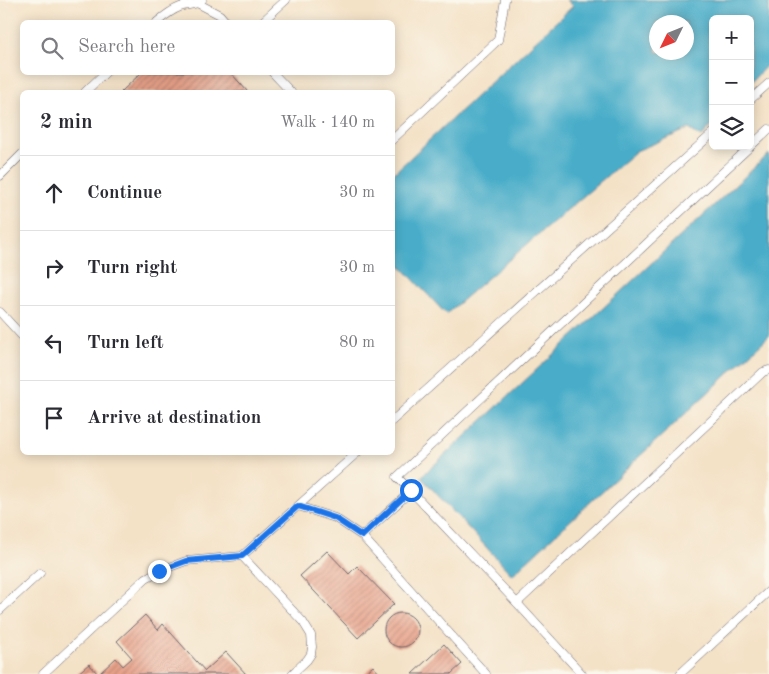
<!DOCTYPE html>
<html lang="en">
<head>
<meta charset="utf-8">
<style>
  :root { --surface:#fff; --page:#f7f7f7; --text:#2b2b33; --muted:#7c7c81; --line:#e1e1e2 }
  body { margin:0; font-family:"Old Standard TT",serif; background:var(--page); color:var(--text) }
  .controls { position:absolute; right:15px; top:15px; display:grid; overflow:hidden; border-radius:8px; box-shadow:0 2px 12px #0003 }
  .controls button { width:45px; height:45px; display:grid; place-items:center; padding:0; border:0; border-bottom:1px solid var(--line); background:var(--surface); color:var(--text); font:25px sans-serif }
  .compass { position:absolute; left:649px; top:15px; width:45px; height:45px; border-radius:50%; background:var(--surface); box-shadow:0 2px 12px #0003; rotate:227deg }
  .stop { position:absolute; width:15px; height:15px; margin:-11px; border:4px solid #1a73e8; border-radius:50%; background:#fff }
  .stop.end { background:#1a73e8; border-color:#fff; box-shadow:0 1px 5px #0008 }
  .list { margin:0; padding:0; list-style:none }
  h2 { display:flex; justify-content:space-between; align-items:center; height:65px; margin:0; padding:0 20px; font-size:21px }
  h2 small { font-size:16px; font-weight:400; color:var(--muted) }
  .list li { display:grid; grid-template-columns:32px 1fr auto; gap:15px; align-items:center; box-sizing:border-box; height:75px; padding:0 20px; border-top:1px solid var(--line) }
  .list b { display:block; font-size:19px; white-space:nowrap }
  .list em { font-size:16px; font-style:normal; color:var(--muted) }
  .icon { flex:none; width:28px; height:28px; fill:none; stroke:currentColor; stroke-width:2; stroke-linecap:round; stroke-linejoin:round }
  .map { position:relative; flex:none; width:769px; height:674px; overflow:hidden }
  .search { position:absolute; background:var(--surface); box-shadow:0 2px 12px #0003; left:20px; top:20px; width:375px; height:55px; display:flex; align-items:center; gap:12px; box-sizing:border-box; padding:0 18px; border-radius:8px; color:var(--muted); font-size:19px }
  .panel { position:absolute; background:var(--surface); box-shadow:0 2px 12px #0003; left:20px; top:90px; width:375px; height:365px; border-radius:8px }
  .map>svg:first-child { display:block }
</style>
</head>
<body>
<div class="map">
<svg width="769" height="674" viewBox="0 0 769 674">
  <defs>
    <pattern id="building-hatch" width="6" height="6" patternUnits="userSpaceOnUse" patternTransform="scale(1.25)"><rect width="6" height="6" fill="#e8a28a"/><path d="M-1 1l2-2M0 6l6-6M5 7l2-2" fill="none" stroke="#bc8472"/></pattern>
  </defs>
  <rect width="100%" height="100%" fill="#fbf7ec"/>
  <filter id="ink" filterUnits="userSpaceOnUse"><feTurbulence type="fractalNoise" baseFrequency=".02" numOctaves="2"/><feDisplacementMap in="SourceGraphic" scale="10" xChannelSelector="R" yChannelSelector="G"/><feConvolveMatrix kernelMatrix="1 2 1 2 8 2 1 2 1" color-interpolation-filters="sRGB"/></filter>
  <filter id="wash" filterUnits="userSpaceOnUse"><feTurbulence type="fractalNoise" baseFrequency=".0096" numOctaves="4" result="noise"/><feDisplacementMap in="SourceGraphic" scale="20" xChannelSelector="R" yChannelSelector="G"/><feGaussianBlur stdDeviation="1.12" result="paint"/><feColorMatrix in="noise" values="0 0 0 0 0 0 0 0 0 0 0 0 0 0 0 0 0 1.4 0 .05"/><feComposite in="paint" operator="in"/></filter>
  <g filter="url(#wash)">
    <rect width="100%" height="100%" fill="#f4e2c7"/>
    <g fill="#49adc9" stroke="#366882" fill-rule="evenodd">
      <path d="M567,0H769V63L750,83V19H713V124L701,137L689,129L636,151L446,314L393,258V174L573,6ZM656,22H686V52H656Z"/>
      <polygon points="769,154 769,336 512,575 421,477"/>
    </g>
    <g id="blocks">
      <g fill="url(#building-hatch)">
        <polygon points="142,72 230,72 248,92 121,92"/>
        <polygon points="327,551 349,574 357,566 394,604 358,638 300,576"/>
        <circle cx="401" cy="630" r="17"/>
        <polygon points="145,615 158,630 163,624 205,671 226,652 246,674 99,674 116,658 123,666 132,658 117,641"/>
        <polygon points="444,644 462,664 451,674 412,674"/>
        <polygon points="89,664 98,674 77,674"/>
        <polygon points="373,666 380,674 364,674"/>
      </g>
    </g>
  </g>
  <g filter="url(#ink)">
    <use href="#blocks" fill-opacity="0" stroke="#6c656c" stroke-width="1"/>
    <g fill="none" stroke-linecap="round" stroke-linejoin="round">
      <g stroke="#6c656c" stroke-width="9">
        <g id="lane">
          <polyline points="199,4 220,15 226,22"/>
          <path d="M157,22C163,17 172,10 180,7C188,4 196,6 202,0"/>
          <polyline points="262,22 286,0"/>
          <polyline points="272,72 291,92"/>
          <polyline points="85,92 106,72"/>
          <polyline points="750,100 769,83"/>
          <polyline points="392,140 498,40 505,0"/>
          <polyline points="0,176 22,154"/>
          <polyline points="0,312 22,336"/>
          <polyline points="392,421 713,133"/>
          <polyline points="411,491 397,477 769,129"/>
          <polyline points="298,506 335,518 362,536 411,491 517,603 582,674"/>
          <polyline points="362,536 486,674"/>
          <polyline points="242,556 303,622 311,635 312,647 311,654 307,660 292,674"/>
          <polyline points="517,603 763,372 769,370"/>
          <polyline points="0,610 40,573"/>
          <polyline points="43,674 146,578 159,571 186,561 242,556 358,452"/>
          <polyline points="680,674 769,591"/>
        </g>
      </g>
      <use href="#lane" stroke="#fff" stroke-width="8"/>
    </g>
  </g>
  <g fill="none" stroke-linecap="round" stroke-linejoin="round" filter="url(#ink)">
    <polyline stroke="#1a73e8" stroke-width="6" points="159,571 186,561 242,556 298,506 335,518 362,536 411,490"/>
  </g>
</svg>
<div class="controls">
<button>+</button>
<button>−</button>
<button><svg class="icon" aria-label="layers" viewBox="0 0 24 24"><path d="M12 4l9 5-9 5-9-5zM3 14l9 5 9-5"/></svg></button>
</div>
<svg class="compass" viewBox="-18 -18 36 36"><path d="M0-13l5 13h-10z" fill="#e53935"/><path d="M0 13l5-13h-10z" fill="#7c7c81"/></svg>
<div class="stop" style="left:411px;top:490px"></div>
<div class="stop end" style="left:159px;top:571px"></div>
<div class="search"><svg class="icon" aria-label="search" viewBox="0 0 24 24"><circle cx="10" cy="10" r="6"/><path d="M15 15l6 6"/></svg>Search here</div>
<section class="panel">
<h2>2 min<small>Walk · 140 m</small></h2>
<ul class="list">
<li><svg class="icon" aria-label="ahead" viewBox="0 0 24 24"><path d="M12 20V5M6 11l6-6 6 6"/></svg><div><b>Continue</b></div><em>30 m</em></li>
<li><svg class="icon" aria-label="right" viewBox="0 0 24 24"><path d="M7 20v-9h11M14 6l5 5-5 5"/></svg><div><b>Turn right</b></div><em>30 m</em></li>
<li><svg class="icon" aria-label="left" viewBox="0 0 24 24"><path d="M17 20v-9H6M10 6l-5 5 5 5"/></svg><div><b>Turn left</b></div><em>80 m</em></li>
<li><svg class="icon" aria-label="arrive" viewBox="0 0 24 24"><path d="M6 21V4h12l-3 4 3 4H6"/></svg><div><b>Arrive at destination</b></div></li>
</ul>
</section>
</div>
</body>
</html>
